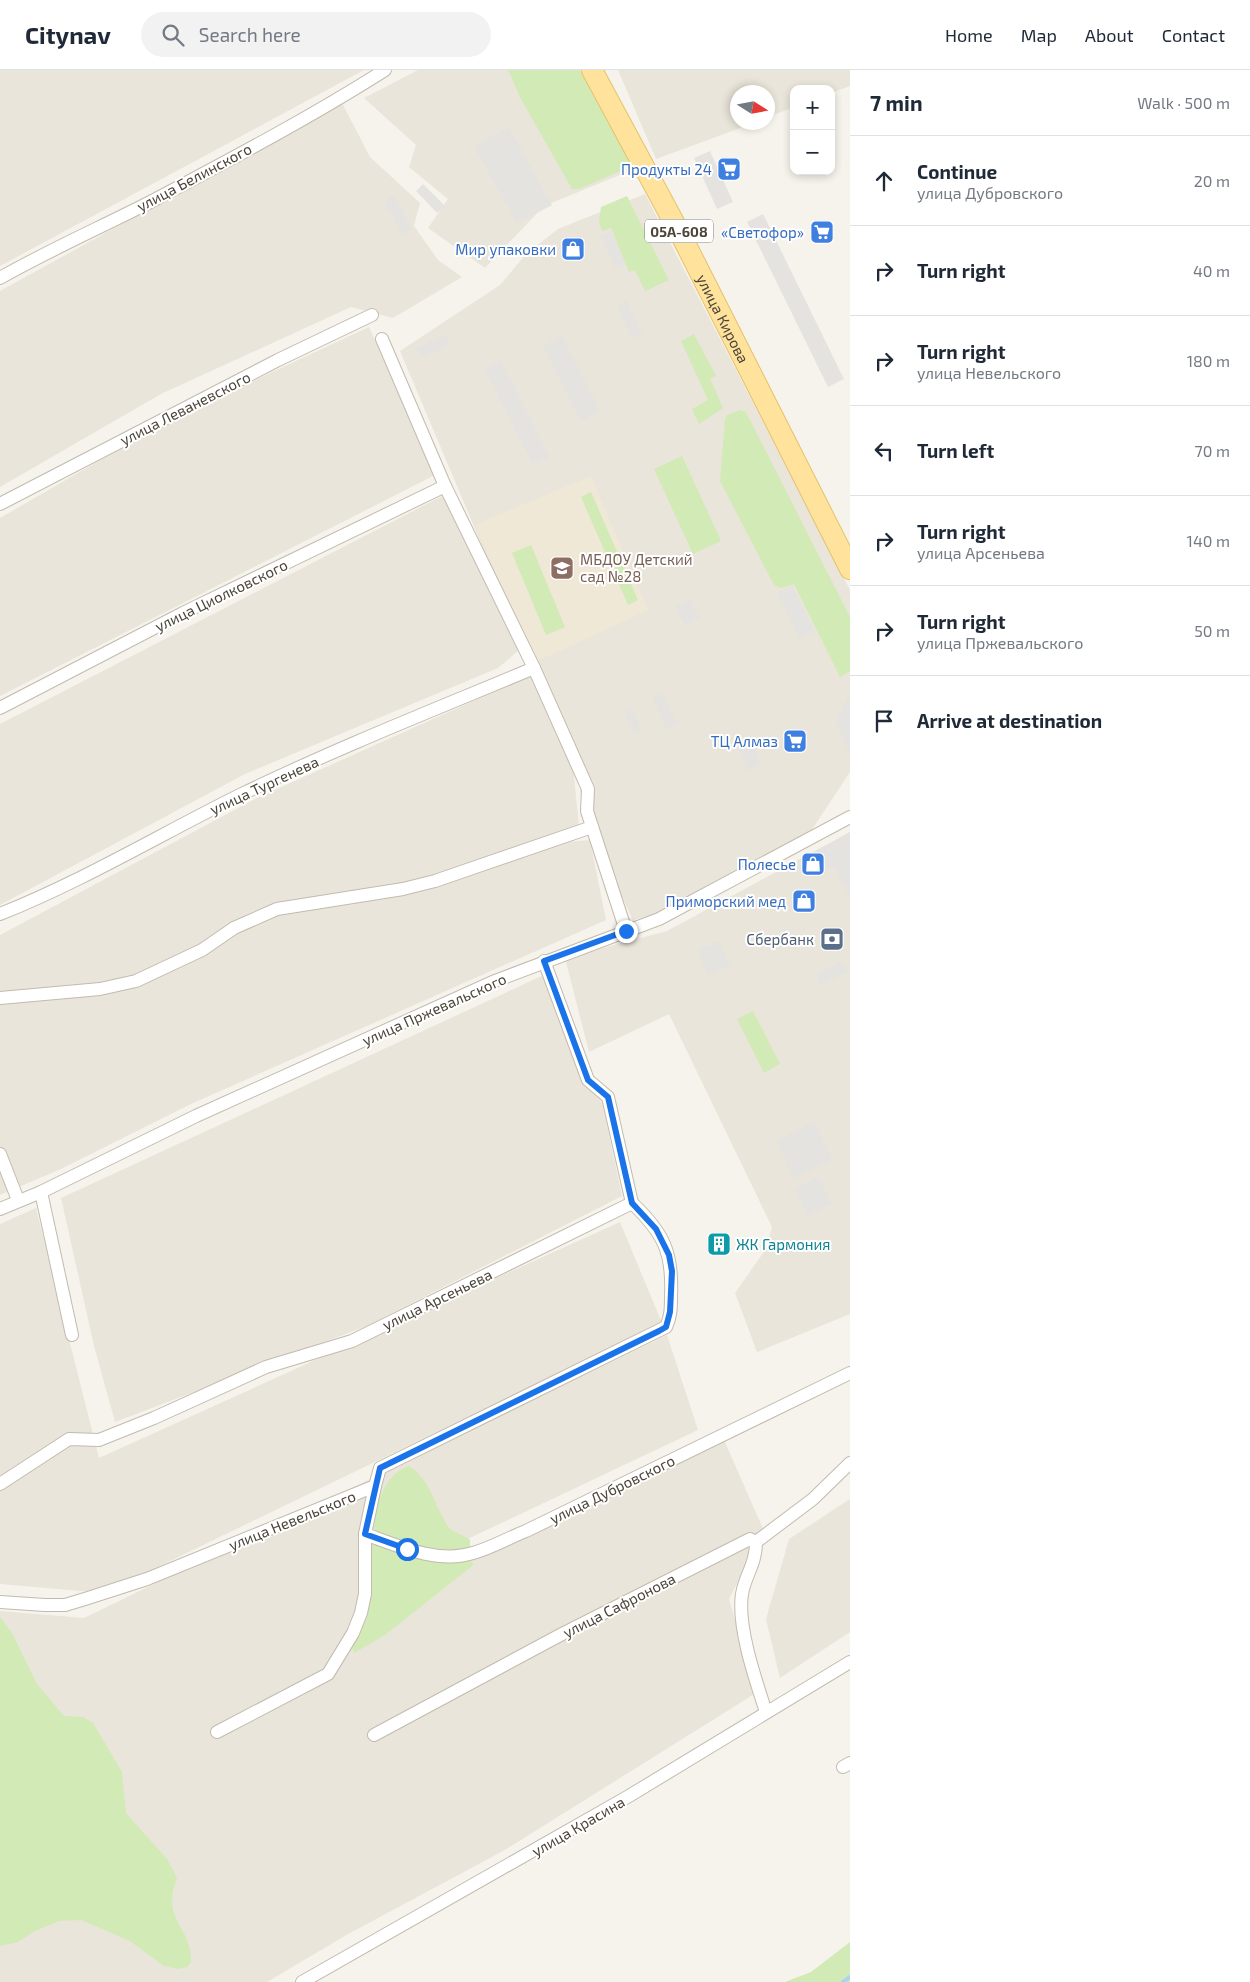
<!DOCTYPE html>
<html lang="en">
<head>
<meta charset="utf-8">
<style>
  :root { --surface:#fff; --page:#f2f2f3; --text:#1f2937; --muted:#747a83; --line:#e0e1e3 }
  body { margin:0; font-family:"Exo 2",sans-serif; background:var(--page); color:var(--text) }
  .controls { position:absolute; right:15px; top:15px; display:grid; overflow:hidden; border-radius:10px; box-shadow:0 2px 8px #0003 }
  .controls button { width:45px; height:45px; display:grid; place-items:center; padding:0; border:0; border-bottom:1px solid var(--line); background:var(--surface); color:var(--text); font:25px sans-serif }
  .compass { position:absolute; left:730px; top:15px; width:45px; height:45px; border-radius:50%; background:var(--surface); box-shadow:0 2px 8px #0003; rotate:101deg }
  .stop { position:absolute; width:15px; height:15px; margin:-11px; border:4px solid #1a73e8; border-radius:50%; background:#fff }
  .stop.end { background:#1a73e8; border-color:#fff; box-shadow:0 1px 5px #0008 }
  .list { margin:0; padding:0; list-style:none }
  h2 { display:flex; justify-content:space-between; align-items:center; height:65px; margin:0; padding:0 20px; font-size:21px }
  h2 small { font-size:16px; font-weight:400; color:var(--muted) }
  .list li { display:grid; grid-template-columns:32px 1fr auto; gap:15px; align-items:center; box-sizing:border-box; height:90px; padding:0 20px; border-top:1px solid var(--line) }
  .list b { display:block; font-size:19px; white-space:nowrap }
  .list p { margin:0; font-size:16px; white-space:nowrap; color:var(--muted) }
  .list em { font-size:16px; font-style:normal; color:var(--muted) }
  .icon { flex:none; width:28px; height:28px; fill:none; stroke:currentColor; stroke-width:2; stroke-linecap:round; stroke-linejoin:round }
  .map { position:relative; flex:none; width:850px; height:1912px; overflow:hidden }
  header { display:flex; align-items:center; gap:30px; box-sizing:border-box; height:70px; padding:0 25px; background:var(--surface); border-bottom:1px solid var(--line) }
  header strong { font-size:24px }
  nav { display:flex; gap:28px; margin-inline-start:auto; font-size:18px }
  .search { width:350px; height:45px; background:var(--page); display:flex; align-items:center; gap:12px; box-sizing:border-box; padding:0 18px; border-radius:28px; color:var(--muted); font-size:19px }
  main { display:flex }
  aside { flex:1; background:var(--surface) }
  .map>svg:first-child { display:block }
</style>
</head>
<body>
<header>
<strong>Citynav</strong>
<div class="search"><svg class="icon" aria-label="search" viewBox="0 0 24 24"><circle cx="10" cy="10" r="6"/><path d="M15 15l6 6"/></svg>Search here</div>
<nav><a>Home</a><a>Map</a><a>About</a><a>Contact</a></nav>
</header>
<main>
<div class="map">
<svg width="850" height="1912" viewBox="0 0 850 1912">
  <rect width="100%" height="100%" fill="#f6f3ec"/>
  <g fill="#eae5da">
    <polygon points="0,0 364,0 0,196"/>
    <polygon points="418,0 578,0 632,100 544,136 485,198 428,158 448,129 409,97 416,75 364,28"/>
    <polygon points="618,0 850,0 850,16 831,23 831,19 794,19 794,37 768,47 768,22 738,22 738,52 754,53 656,89"/>
    <polygon points="342,33 370,87 420,133 414,156 438,190 462,207 393,248 351,237 161,324 0,417 0,221"/>
    <polygon points="645,124 850,520 850,702 811,761 660,843 633,850 587,754 576,698 400,281 500,215 526,184 558,159"/>
    <polygon points="369,257 435,405 0,626 0,448 173,348"/>
    <polygon points="448,423 519,580 498,598 245,704 0,835 0,654"/>
    <polygon points="531,605 573,696 579,756 428,819 565,772 590,770 606,850 191,1034 61,1099 0,1125 0,934 170,900 193,881 124,909 74,916 0,922 0,865 257,728"/>
    <polygon points="850,762 850,1244 757,1282 735,1223 766,1179 772,1157 669,944 589,982 565,888 667,861"/>
    <polygon points="544,905 603,1036 622,1126 369,1255 115,1352 94,1276 61,1128"/>
    <polygon points="36,1138 99,1388 620,1152 662,1253 104,1523 0,1514 0,1154"/>
    <polygon points="667,1265 698,1360 455,1475 466,1487 724,1370 764,1461 729,1529 756,1623 505,1780 350,1863 267,1912 0,1912 0,1541 84,1548"/>
    <polygon points="850,1429 850,1562 780,1608 766,1549 789,1469"/>
  </g>
  <polygon fill="#efe8d6" points="591,406 648,540 535,592 475,455"/>
  <g fill="#d2eab5">
    <polygon points="508,0 580,0 629,91 625,99 579,119 572,119 521,29"/>
    <polygon points="627,126 669,210 645,221 635,200 629,202 611,158 602,161 599,152 601,137"/>
    <polygon points="694,264 716,306 710,308 723,338 699,354 692,339 708,330 681,271"/>
    <polygon points="740,340 746,342 850,547 850,601 840,607 794,514 781,518 774,515 720,411 725,349 727,345"/>
    <polygon points="682,386 721,471 693,484 654,399"/>
    <polygon points="591,422 638,530 628,535 581,427"/>
    <polygon points="531,475 565,557 546,565 512,483"/>
    <polygon points="753,941 780,994 764,1003 737,949"/>
    <path d="M409,1396C430,1409 434,1434 447,1455C452,1463 463,1464 470,1470V1477C451,1492 396,1470 375,1462C371,1440 386,1402 409,1396Z"/>
    <polygon points="372,1473 449,1491 470,1491 473,1493 472,1496 385,1565 354,1583 352,1577 367,1548 371,1527"/>
    <path d="M0,1547L12,1563L37,1614L64,1646L83,1647L93,1653L122,1702L126,1743L167,1789L177,1808C160,1851 193,1857 191,1892L187,1897L179,1899L164,1896L130,1871L81,1850L59,1851L33,1862L18,1872L0,1876Z"/>
    <polygon points="850,1872 850,1912 785,1912 811,1902"/>
  </g>
  <g fill="#e5e3e0">
    <polygon points="509,57 552,135 517,154 474,77"/>
    <polygon points="710,81 733,132 717,139 694,88"/>
    <polygon points="423,114 445,136 437,143 416,121"/>
    <polygon points="395,125 412,159 402,165 384,131"/>
    <polygon points="763,144 844,309 828,317 747,152"/>
    <polygon points="611,161 626,195 616,199 601,166"/>
    <polygon points="627,231 642,265 632,269 617,236"/>
    <polygon points="445,265 450,275 421,288 416,278"/>
    <polygon points="562,266 600,341 581,351 543,276"/>
    <polygon points="501,290 550,387 533,395 484,299"/>
    <polygon points="792,515 815,561 800,569 777,522"/>
    <polygon points="690,529 700,548 685,556 675,537"/>
    <polygon points="662,622 678,654 667,659 652,627"/>
    <polygon points="850,622 850,684 835,651"/>
    <polygon points="631,638 642,660 634,664 623,641"/>
    <polygon points="752,671 762,694 748,701 738,678"/>
    <polygon points="850,762 850,827 833,796 822,802 812,783"/>
    <polygon points="719,871 730,896 708,906 697,880"/>
    <polygon points="841,891 847,902 821,916 816,905"/>
    <polygon points="814,1052 833,1090 794,1109 776,1071"/>
    <polygon points="818,1107 832,1134 808,1146 794,1118"/>
  </g>
  <g fill="none" stroke-linecap="round" stroke-linejoin="round">
    <polyline stroke="#a9d4f2" stroke-width="4" points="843,1912 850,1907"/>
    <g stroke="#c2bbae" stroke-width="14">
      <g id="minor">
        <path d="M0,208C51,179 104,156 156,129C233,88 311,47 385,0"/>
        <polyline points="382,269 445,416 534,598 588,719 587,741 626,861"/>
        <polyline points="0,434 278,290 372,245"/>
        <polyline points="0,638 183,543 445,416"/>
        <path d="M0,844C83,811 161,764 242,724C337,678 436,639 534,598"/>
        <polyline points="0,928 100,919 136,911 202,880 234,858 277,839 403,819 435,811 592,757"/>
        <polyline points="0,1084 18,1130"/>
        <polyline points="41,1122 72,1265"/>
        <polyline points="0,1139 41,1122 196,1046 495,911 659,849 850,747"/>
        <polyline points="0,1414 69,1369 99,1370 154,1348 266,1297 352,1271 632,1133 608,1027 588,1010 544,891"/>
        <path d="M365,1464C398,1476 438,1494 473,1483C491,1478 508,1468 526,1461L850,1303"/>
        <path d="M756,1472C756,1495 745,1505 742,1524C737,1557 756,1611 766,1642"/>
        <path d="M0,1532L45,1535H65L85,1529L147,1509L375,1416L380,1398L666,1257C671,1247 671,1237 671,1226C673,1183 664,1163 632,1133"/>
        <polyline points="217,1662 328,1604 353,1563 361,1543 365,1524 365,1464 375,1416"/>
        <polyline points="374,1665 564,1563 750,1469 756,1472 813,1429 850,1393"/>
        <polyline points="843,1697 850,1693"/>
        <polyline points="302,1912 629,1726 850,1592"/>
      </g>
    </g>
    <g stroke="#e6c16a" stroke-width="22">
      <g id="primary">
        <path id="s1" d="M592,0L684,171L850,499"/>
      </g>
    </g>
    <use href="#minor" stroke="#fff" stroke-width="12"/>
    <use href="#primary" stroke="#ffe39c" stroke-width="20"/>
  </g>
  <g fill="none" stroke-linecap="round" stroke-linejoin="round">
    <polyline stroke="#1a73e8" stroke-width="6" points="407,1479 365,1464 380,1398 659,1261 666,1257 670,1242 672,1201 669,1185 656,1159 632,1133 608,1027 588,1010 544,891 626,861"/>
  </g>
  <defs>
    <g id="supermarket-square" transform="scale(1.25)"><rect x="-9" y="-9" width="18" height="18" rx="4" fill="#3f7fe0" stroke="#fff"/><path d="M-6-5.5h2.5l.6 2H6L4.5 2H-2.5L-4.4-4H-6ZM-1.5 3.2a1.3 1.3 0 1 0 .1 0ZM3 3.2a1.3 1.3 0 1 0 .1 0Z" fill="#fff"/></g>
    <g id="shop-square" transform="scale(1.25)"><rect x="-9" y="-9" width="18" height="18" rx="4" fill="#3f7fe0" stroke="#fff"/><path d="M-5-2.5h2.3a2.7 3.5 0 0 1 5.4 0H5L5.5 6h-11ZM-1.5-2.5h3a1.5 2.3 0 0 0-3 0Z" fill="#fff"/></g>
    <g id="school-square" transform="scale(1.25)"><rect x="-9" y="-9" width="18" height="18" rx="4" fill="#8d6e63" stroke="#fff"/><path d="M0-5L7-2L0 1L-7-2ZM-4 1L0 2.5L4 1V4Q0 6-4 4Z" fill="#fff"/></g>
    <g id="bank-square" transform="scale(1.25)"><rect x="-9" y="-9" width="18" height="18" rx="4" fill="#5c6f8a" stroke="#fff"/><path d="M-6-4H6V4H-6ZM0-2.3a2.3 2.3 0 1 0 0 4.6a2.3 2.3 0 1 0 0-4.6Z" fill="#fff"/></g>
    <g id="building-square" transform="scale(1.25)"><rect x="-9" y="-9" width="18" height="18" rx="4" fill="#0f9aa8" stroke="#fff"/><path d="M-4-6H4V6H1V3H-1V6H-4ZM-2.5-4.3h1.7v1.8h-1.7ZM.8-4.3h1.7v1.8H.8ZM-2.5-1h1.7V.8h-1.7ZM.8-1h1.7V.8H.8Z" fill="#fff"/></g>
  </defs>
  <g fill-rule="evenodd">
    <use href="#supermarket-square" x="729" y="99"/>
    <use href="#supermarket-square" x="822" y="162"/>
    <use href="#shop-square" x="573" y="179"/>
    <use href="#school-square" x="562" y="498"/>
    <use href="#supermarket-square" x="795" y="671"/>
    <use href="#shop-square" x="813" y="794"/>
    <use href="#shop-square" x="804" y="831"/>
    <use href="#bank-square" x="832" y="869"/>
    <use href="#building-square" x="719" y="1174"/>
  </g>
  <g text-anchor="middle" dominant-baseline="central" stroke-width="4" stroke-linejoin="round" paint-order="stroke">
    <rect fill="#fff" stroke="#817c74" stroke-width="1" x="645" y="149.5" width="68" height="23" rx="4"/>
    <g font-size="14" font-weight="bold" fill="#4b4439">
      <text x="679" y="161">05А-608</text>
    </g>
    <g font-size="15" fill="#366cbe" stroke="#fff" text-anchor="end">
      <text x="712" y="99">Продукты 24</text>
      <text x="804" y="162">«Светофор»</text>
      <text x="556" y="179">Мир упаковки</text>
      <text x="778" y="671">ТЦ Алмаз</text>
      <text x="796" y="794">Полесье</text>
      <text x="786" y="831">Приморский мед</text>
    </g>
    <g font-size="15" fill="#4b4439" stroke="#fff">
      <text transform="translate(194 107) rotate(-28)">улица Белинского</text>
      <text stroke="none"><textPath href="#s1" startOffset="281">улица Кирова</textPath></text>
      <text transform="translate(185 338) rotate(-27)">улица Леваневского</text>
      <text transform="translate(221 525) rotate(-26)">улица Циолковского</text>
      <text transform="translate(264 715) rotate(-25)">улица Тургенева</text>
      <text transform="translate(434 939) rotate(-24)">улица Пржевальского</text>
      <text transform="translate(437 1229) rotate(-26)">улица Арсеньева</text>
      <text transform="translate(612 1419) rotate(-26)">улица Дубровского</text>
      <text transform="translate(292 1450) rotate(-22)">улица Невельского</text>
      <text transform="translate(619 1535) rotate(-27)">улица Сафронова</text>
      <text transform="translate(578 1756) rotate(-30)">улица Красина</text>
    </g>
    <g font-size="15" fill="#785e54" stroke="#fff" text-anchor="start">
      <text x="580" y="489">МБДОУ Детский<tspan x="580" dy="17">сад №28</tspan></text>
    </g>
    <g font-size="15" fill="#4e5e75" stroke="#fff" text-anchor="end">
      <text x="814" y="869">Сбербанк</text>
    </g>
    <g font-size="15" fill="#0d838f" stroke="#fff" text-anchor="start">
      <text x="736" y="1174">ЖК Гармония</text>
    </g>
  </g>
</svg>
<div class="controls">
<button>+</button>
<button>−</button>
</div>
<svg class="compass" viewBox="-18 -18 36 36"><path d="M0-13l5 13h-10z" fill="#e53935"/><path d="M0 13l5-13h-10z" fill="#747a83"/></svg>
<div class="stop" style="left:407px;top:1479px"></div>
<div class="stop end" style="left:626px;top:861px"></div>
</div>
<aside>
<h2>7 min<small>Walk · 500 m</small></h2>
<ul class="list">
<li><svg class="icon" aria-label="ahead" viewBox="0 0 24 24"><path d="M12 20V5M6 11l6-6 6 6"/></svg><div><b>Continue</b><p>улица Дубровского</p></div><em>20 m</em></li>
<li><svg class="icon" aria-label="right" viewBox="0 0 24 24"><path d="M7 20v-9h11M14 6l5 5-5 5"/></svg><div><b>Turn right</b></div><em>40 m</em></li>
<li><svg class="icon" aria-label="right" viewBox="0 0 24 24"><path d="M7 20v-9h11M14 6l5 5-5 5"/></svg><div><b>Turn right</b><p>улица Невельского</p></div><em>180 m</em></li>
<li><svg class="icon" aria-label="left" viewBox="0 0 24 24"><path d="M17 20v-9H6M10 6l-5 5 5 5"/></svg><div><b>Turn left</b></div><em>70 m</em></li>
<li><svg class="icon" aria-label="right" viewBox="0 0 24 24"><path d="M7 20v-9h11M14 6l5 5-5 5"/></svg><div><b>Turn right</b><p>улица Арсеньева</p></div><em>140 m</em></li>
<li><svg class="icon" aria-label="right" viewBox="0 0 24 24"><path d="M7 20v-9h11M14 6l5 5-5 5"/></svg><div><b>Turn right</b><p>улица Пржевальского</p></div><em>50 m</em></li>
<li><svg class="icon" aria-label="arrive" viewBox="0 0 24 24"><path d="M6 21V4h12l-3 4 3 4H6"/></svg><div><b>Arrive at destination</b></div></li>
</ul>
</aside>
</main>
</body>
</html>
